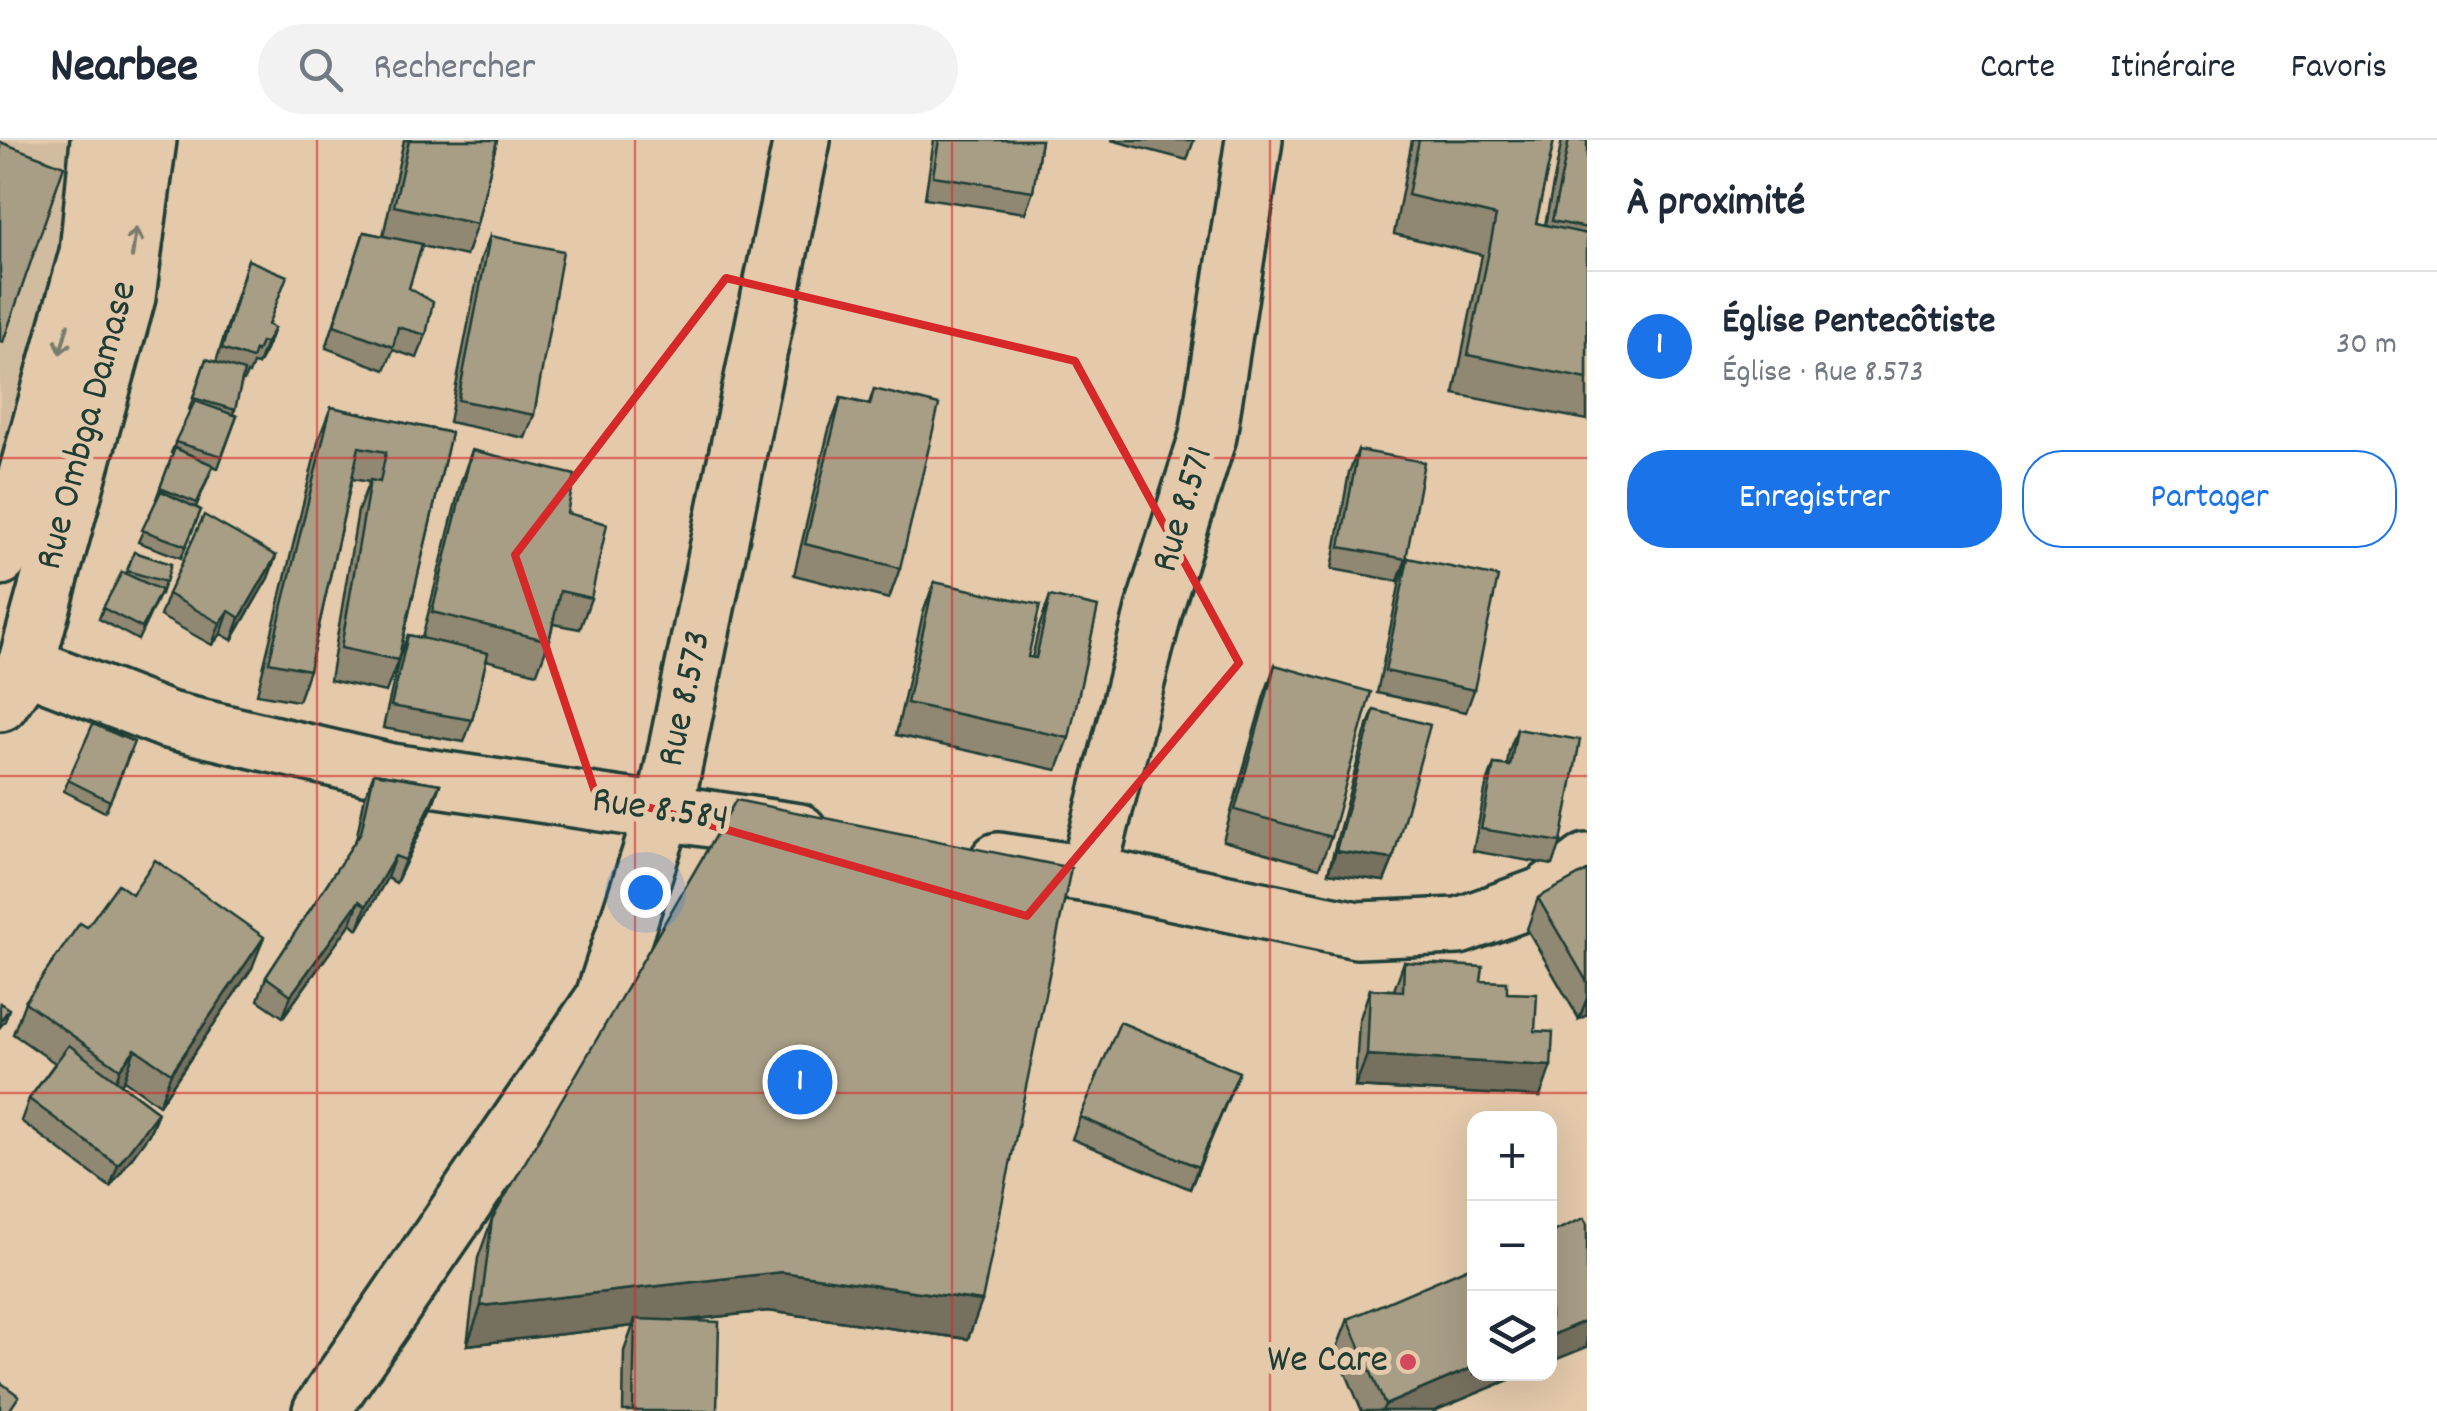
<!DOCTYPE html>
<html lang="fr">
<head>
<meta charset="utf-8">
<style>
  :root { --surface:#fff; --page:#f2f2f3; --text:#1f2937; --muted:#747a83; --line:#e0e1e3; --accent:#1a73e8 }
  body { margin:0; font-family:Dekko,sans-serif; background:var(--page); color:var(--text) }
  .controls { position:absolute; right:30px; bottom:30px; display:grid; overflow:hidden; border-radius:20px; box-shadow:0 10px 40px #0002 }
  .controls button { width:90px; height:90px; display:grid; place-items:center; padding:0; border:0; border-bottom:2px solid var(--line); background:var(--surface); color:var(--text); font:50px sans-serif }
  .you { position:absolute; left:645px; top:752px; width:35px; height:35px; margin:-25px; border:8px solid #fff; border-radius:50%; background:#1a73e8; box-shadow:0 0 0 15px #1a73e833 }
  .badge { display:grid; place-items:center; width:65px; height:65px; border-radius:50%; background:var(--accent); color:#fff; font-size:32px; font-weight:700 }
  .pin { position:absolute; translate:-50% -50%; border:5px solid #fff; box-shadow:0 2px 10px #0006 }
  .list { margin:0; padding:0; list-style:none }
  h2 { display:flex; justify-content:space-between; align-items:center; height:130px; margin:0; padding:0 40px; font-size:42px }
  h2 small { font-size:32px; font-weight:400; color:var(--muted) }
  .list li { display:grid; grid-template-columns:65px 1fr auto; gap:30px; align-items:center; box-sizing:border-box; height:150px; padding:0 40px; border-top:2px solid var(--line) }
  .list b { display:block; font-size:38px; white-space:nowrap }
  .list p { margin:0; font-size:32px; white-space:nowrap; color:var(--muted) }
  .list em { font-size:32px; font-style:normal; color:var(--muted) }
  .actions { display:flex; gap:20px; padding:30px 40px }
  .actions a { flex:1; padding:22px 0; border:2px solid var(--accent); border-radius:40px; text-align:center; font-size:35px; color:var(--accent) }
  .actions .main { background:var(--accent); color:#fff }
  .icon { flex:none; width:55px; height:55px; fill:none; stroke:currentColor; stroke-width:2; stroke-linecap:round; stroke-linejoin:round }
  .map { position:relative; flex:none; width:1587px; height:1271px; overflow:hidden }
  header { display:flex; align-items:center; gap:60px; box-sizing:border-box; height:140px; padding:0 50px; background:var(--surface); border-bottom:2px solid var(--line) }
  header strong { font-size:48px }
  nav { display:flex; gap:55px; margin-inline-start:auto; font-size:35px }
  .search { width:700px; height:90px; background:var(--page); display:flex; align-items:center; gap:25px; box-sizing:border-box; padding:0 35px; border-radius:55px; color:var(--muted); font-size:38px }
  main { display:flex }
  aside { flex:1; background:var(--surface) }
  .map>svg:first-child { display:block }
</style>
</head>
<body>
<header>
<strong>Nearbee</strong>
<div class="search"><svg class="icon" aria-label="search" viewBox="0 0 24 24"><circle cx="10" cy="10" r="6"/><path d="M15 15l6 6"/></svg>Rechercher</div>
<nav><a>Carte</a><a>Itinéraire</a><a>Favoris</a></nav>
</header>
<main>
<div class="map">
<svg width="1587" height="1271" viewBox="0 0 1587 1271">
  <rect width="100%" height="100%" fill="#e4c9ab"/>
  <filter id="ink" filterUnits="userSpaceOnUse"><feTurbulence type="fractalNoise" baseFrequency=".01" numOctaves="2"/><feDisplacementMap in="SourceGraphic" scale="20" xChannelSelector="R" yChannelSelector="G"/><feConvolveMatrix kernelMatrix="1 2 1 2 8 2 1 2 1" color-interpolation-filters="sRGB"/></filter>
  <g filter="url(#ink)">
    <polygon fill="#d2bca0" points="0,0 99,0 0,417"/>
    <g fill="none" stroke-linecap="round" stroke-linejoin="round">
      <g stroke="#1f3d34" stroke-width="62">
        <g id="minor">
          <polyline points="26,525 168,580 391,632 799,692"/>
          <polyline points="998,721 1088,734 1357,790 1459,786 1544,755 1587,722"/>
          <polyline points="1088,734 1155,466 1208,296 1254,0"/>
          <polyline points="321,1271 603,860 664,672 802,0"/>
        </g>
      </g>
      <g stroke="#1f3d34" stroke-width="62">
        <g id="major">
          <polyline points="0,417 15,378 88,113 99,0"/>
          <polyline points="0,563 26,525 127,157 148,0"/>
        </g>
      </g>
      <use href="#minor" stroke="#e4c9ab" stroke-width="55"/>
      <use href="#major" stroke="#e4c9ab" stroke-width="55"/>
    </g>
    <g fill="#908873" stroke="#1f3d34" stroke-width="2.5">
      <polygon points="404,0 497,0 477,84 466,116 422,106 409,148 426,195 417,218 393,210 385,230 326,208 364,92 383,96"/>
      <polygon points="934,0 1041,0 1033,51 1025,73 925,58"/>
      <polygon points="1111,0 1194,0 1187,20"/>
      <polygon points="1412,0 1554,0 1536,83 1545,85 1562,0 1587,0 1587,280 1454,254 1482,115 1394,94"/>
      <polygon points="490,96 534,275 525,298 449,282 481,118"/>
      <polygon points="248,120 268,186 274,188 266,210 258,225 253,224 249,234 247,233 244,241 242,241 233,274 237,276 218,328 213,326 196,367 201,370 181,418 138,402 157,360 156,359 173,314 171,313 190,270 189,270 206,219 216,222"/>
      <polygon points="874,249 900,428 889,459 794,435 829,289 841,258 869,264"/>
      <polygon points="331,267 451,293 398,520 386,552 330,540 358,371 369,342 352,339 309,530 298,561 257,554 319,298"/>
      <polygon points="472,310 567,373 591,458 580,489 553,484 549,501 537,533 486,520 472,580 464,602 383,588 399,518 408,495 422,498 461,342"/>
      <polygon points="1358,310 1406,419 1398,441 1332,429 1349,332"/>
      <polygon points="134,412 171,424 161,454 160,453 138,500 99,479 103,468 126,434"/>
      <polygon points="276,416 268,438 232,500 221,494 212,505 160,476 168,454"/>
      <polygon points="1408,418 1474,550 1466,572 1377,553 1400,441"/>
      <polygon points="934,442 1028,517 1032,518 1039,487 1050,456 1069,598 1057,630 896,595 923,473"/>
      <polygon points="1275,525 1331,697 1319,728 1223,701 1264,556"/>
      <polygon points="1374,570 1393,719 1384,741 1328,733 1365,593"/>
      <polygon points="1517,589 1561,702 1553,725 1473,711 1486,646 1494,624 1507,626 1509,611"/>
      <polygon points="130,614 105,672 64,651 68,640"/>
      <polygon points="374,633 440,644 432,667 396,743 387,738 358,789 351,783 283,877 258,860 266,837 356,700 365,656"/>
      <polygon points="1587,731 1587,875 1579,879 1527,789 1538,758"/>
      <polygon points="132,754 252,828 159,965 124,940 121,944 158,972 149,994 110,1047 21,981 29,959 55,923 13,894 25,862 87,787"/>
      <polygon points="1404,822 1481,841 1507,853 1540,957 1355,947 1359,881 1370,849 1394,850"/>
      <polygon points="1230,954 1190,1049 1072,999 1080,977"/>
      <polygon points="492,1079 968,1199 768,1171 682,1181 717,1271 623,1271 624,1211 633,1186 467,1205 478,1118"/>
      <polygon points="1348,1179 1474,1234 1523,1234 1434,1271 1362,1271 1336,1210"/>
    </g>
    <g fill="#766f5e" stroke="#1f3d34" stroke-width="2.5">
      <polygon points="274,188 266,210 258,225 266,203"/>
      <polygon points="276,416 268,438 232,500 240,478"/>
      <polygon points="229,471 221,494 212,505 220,483"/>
      <polygon points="440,644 432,667 396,743 405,720"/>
      <polygon points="1336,711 1393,719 1384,741 1328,733"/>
      <polygon points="395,716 387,738 358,789 366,766"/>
      <polygon points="359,761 351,783 283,877 291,855"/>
      <polygon points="264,797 252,828 159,965 171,933"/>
      <polygon points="1587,858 1587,875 1579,879"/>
      <polygon points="9,869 5,881 0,887 0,881"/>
      <polygon points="135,909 124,940 109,961 120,929"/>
      <polygon points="1367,915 1551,926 1540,957 1355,947"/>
      <polygon points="1239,932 1230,954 1190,1049 1198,1027"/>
      <polygon points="158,972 149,994 110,1047 118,1025"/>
      <polygon points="782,1132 982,1161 968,1199 768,1171 635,1186 635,1179 633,1186 467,1205 481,1166"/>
      <polygon points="1587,1180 1587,1207 1550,1222 1550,1196"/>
      <polygon points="1474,1227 1474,1234 1523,1234 1434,1271 1382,1271 1385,1265"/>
    </g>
    <g fill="#a89e86" stroke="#1f3d34" stroke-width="2.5">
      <polygon points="409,0 497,0 477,84 394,66"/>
      <polygon points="939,0 1041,0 1033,51 933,36"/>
      <polygon points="1419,0 1554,0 1536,83 1587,94 1587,239 1468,215 1496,76 1408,55"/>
      <polygon points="1569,0 1587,0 1587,88 1552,81"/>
      <polygon points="0,2 64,26 3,202 0,201"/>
      <polygon points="364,92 422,104 409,148 433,162 426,195 398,187 393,207 334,185"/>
      <polygon points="490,96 563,111 534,275 458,260"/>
      <polygon points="248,120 287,136 268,185 274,188 266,203 261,202 257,212 255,210 252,219 222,209"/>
      <polygon points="206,219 244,231 235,270 193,258"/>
      <polygon points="874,249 939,265 900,428 805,404 841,258 870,265"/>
      <polygon points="195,261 237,276 222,316 175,302"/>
      <polygon points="331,267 451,293 398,520 341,508 370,340 380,342 386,312 359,307 309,530 269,522"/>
      <polygon points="175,308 213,325 197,363 160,348"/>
      <polygon points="472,310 575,335 567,373 607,384 591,458 560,451 549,501 432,472"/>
      <polygon points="1358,310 1424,322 1406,419 1340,407"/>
      <polygon points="161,351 201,370 186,406 142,390"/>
      <polygon points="204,375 276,416 240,478 229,471 220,483 168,454"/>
      <polygon points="134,412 171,424 166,442 127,431"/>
      <polygon points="1408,418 1498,437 1474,550 1385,531"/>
      <polygon points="122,432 161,450 142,488 103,468"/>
      <polygon points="934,442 1040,465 1028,517 1036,518 1050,456 1098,467 1069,598 907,563"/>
      <polygon points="408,495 488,513 472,580 391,566"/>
      <polygon points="1275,525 1371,552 1331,697 1235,670"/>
      <polygon points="1374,570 1430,585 1393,719 1336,711"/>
      <polygon points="93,584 134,602 110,661 68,640"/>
      <polygon points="1517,589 1580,600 1561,702 1481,689 1494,624 1510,626"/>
      <polygon points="374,633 440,644 405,720 395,716 366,766 359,761 291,855 266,837 361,692"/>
      <polygon points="736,660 1071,728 982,1161 782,1132 481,1166 492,1079"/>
      <polygon points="155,720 264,797 171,933 135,909 120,929 25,862 80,783 87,787 118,744 132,754"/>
      <polygon points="1587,731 1587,842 1538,758"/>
      <polygon points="1404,822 1483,827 1481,841 1507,842 1507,853 1537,854 1535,891 1553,892 1551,926 1367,915 1370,849 1403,851"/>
      <polygon points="0,863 9,869 0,881"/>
      <polygon points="1120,882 1239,932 1198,1027 1080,977"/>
      <polygon points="69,905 158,972 118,1025 29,959"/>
      <polygon points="1584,1078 1587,1084 1587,1180 1550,1196 1550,1093"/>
      <polygon points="1474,1125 1474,1227 1385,1265 1348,1179"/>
      <polygon points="635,1179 719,1182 717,1271 633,1271"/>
      <polygon points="0,1242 19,1256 9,1271 0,1271"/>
    </g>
    <defs><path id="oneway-shaft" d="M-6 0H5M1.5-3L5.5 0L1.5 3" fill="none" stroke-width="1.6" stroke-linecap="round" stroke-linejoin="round" transform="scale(2.5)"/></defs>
    <g stroke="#787c6a">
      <use href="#oneway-shaft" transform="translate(134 103) rotate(-82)"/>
      <use href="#oneway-shaft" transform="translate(64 199) rotate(105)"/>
    </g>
  </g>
  <path fill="none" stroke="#d62828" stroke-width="8" stroke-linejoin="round" d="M726,138L1075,221L1239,523L1027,776L595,652L515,415Z"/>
  <path fill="none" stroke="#d62828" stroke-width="2.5" stroke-opacity="0.55" d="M317,0V1271M635,0V1271M952,0V1271M1270,0V1271M0,318H1587M0,636H1587M0,953H1587"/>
  <circle fill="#d1495b" stroke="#e4c9ab" stroke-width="4" cx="1408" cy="1222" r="10"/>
  <g text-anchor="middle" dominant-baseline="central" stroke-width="10" stroke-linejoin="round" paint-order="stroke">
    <g font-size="40" fill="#1f3d34" stroke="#e4c9ab">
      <text transform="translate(89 286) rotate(-75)">Rue Ombga Damase</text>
      <text transform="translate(1185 370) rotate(-73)">Rue 8.571</text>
      <text transform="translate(687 559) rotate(-78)">Rue 8.573</text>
      <text transform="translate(660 672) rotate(8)">Rue 8.584</text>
    </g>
    <g font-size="40" fill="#1f3d34" stroke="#e4c9ab" text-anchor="end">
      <text x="1388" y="1222">We Care</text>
    </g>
  </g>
</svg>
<div class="controls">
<button>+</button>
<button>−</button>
<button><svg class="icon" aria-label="layers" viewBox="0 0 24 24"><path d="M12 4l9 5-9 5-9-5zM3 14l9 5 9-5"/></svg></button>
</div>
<div class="you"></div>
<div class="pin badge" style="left:800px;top:942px">1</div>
</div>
<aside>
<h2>À proximité<small></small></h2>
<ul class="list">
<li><span class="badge">1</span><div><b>Église Pentecôtiste</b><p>Église · Rue 8.573</p></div><em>30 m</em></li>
</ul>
<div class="actions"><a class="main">Enregistrer</a><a>Partager</a></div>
</aside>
</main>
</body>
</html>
